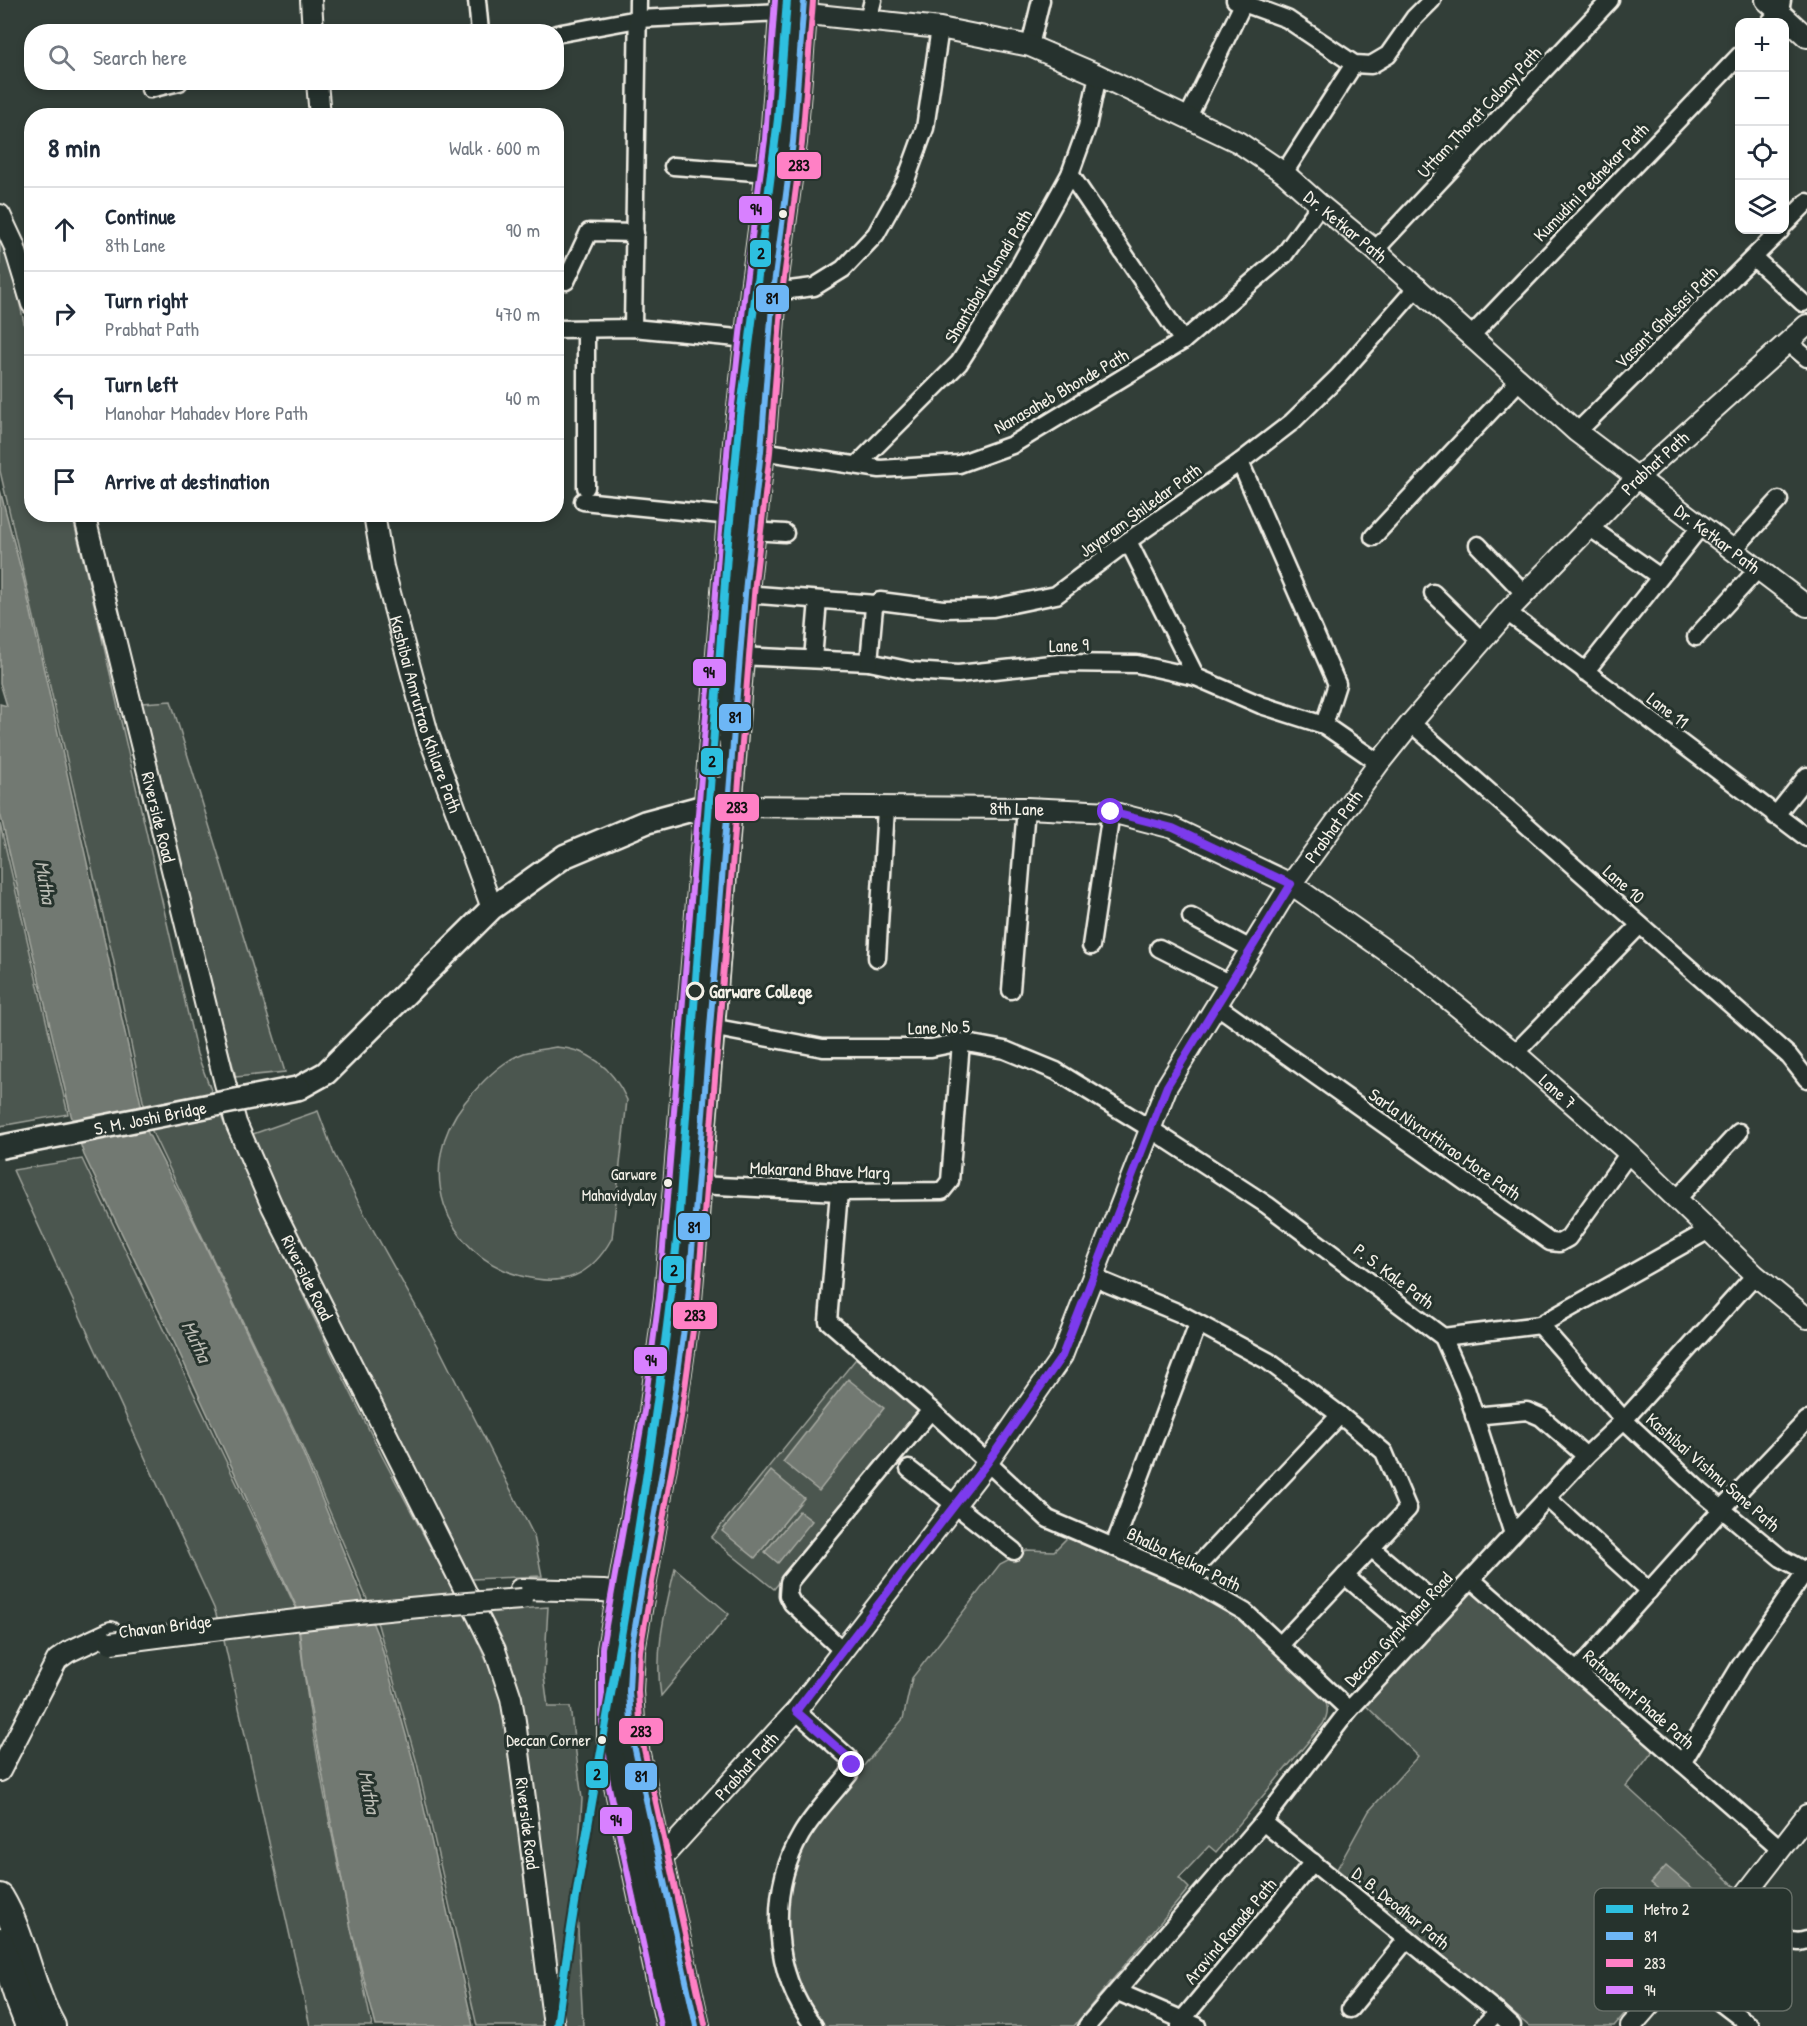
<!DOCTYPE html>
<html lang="en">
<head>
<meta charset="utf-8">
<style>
  :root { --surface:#fff; --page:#f2f2f3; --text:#1f2937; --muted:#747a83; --line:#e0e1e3 }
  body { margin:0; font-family:"Patrick Hand",sans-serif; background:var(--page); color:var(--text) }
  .controls { position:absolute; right:18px; top:18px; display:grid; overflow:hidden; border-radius:12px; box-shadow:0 3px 9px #0003 }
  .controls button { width:54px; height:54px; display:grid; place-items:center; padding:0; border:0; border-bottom:2px solid var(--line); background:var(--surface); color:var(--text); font:30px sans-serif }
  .stop { position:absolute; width:18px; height:18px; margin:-14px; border:4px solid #7c3aed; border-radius:50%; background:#fff }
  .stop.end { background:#7c3aed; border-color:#fff; box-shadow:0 2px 6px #0008 }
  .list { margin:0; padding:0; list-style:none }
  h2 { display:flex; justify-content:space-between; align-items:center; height:78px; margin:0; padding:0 24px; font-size:26px }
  h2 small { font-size:20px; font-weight:400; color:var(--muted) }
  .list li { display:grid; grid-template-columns:39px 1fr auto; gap:18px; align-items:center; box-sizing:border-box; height:84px; padding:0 24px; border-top:2px solid var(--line) }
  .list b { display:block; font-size:22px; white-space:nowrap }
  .list p { margin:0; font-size:20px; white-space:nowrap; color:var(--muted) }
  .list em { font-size:20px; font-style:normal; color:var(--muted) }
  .icon { flex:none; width:33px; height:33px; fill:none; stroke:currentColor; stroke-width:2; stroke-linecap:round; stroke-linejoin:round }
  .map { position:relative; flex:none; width:1807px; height:2026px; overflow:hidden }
  .search { position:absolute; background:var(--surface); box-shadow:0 3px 9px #0003; left:24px; top:24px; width:540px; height:66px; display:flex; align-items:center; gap:15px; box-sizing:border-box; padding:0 21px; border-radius:24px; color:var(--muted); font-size:22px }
  .panel { position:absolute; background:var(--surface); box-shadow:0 3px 9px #0003; left:24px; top:108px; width:540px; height:414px; border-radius:24px }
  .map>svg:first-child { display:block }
</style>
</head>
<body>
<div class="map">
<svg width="1807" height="2026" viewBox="0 0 1807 2026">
  <rect width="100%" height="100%" fill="#323e38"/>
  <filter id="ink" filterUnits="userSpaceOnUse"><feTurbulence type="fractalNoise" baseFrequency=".0167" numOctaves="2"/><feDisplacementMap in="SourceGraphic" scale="12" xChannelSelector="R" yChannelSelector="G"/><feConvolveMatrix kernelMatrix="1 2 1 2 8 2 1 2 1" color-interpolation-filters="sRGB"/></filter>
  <g filter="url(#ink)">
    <g fill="#4c564f" stroke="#a0a49c" stroke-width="1.5">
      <polygon points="0,236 7,248 31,353 32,514 72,515 96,612 197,1054 223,1121 310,1310 382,1456 464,1611 505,1703 551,2026 477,2026 417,1763 378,1625 297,1435 153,1134 143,1101 113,958 0,471"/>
      <polygon points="171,701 285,1072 236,1077 170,843 142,703"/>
      <polygon points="0,824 68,1114 0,1126"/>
      <path d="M556,1047C591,1049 613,1069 627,1100L612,1238C591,1277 563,1287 521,1276C442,1254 414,1166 465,1102C481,1083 500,1062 524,1053C534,1050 545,1049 556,1047Z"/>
      <polygon points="318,1111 334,1154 366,1217 438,1346 534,1536 542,1576 472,1579 285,1212 253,1134"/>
      <path d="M82,1159L296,1608C311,1749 343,1887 372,2026H310L223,1636L214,1608L13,1170Z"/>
      <polygon points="859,1355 923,1407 774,1589 711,1538"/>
      <path d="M1067,1538L1184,1586L1238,1615L1321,1692C1328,1705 1330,1711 1323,1724L1216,1852L1209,1846L1179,1878L1189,1888L1074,2026H818L796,1991L782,1915L803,1838L903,1719L912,1678L1000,1564L1027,1550L1054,1551Z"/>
      <path d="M675,1568L729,1614L661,1696C654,1652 665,1611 675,1568Z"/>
      <polygon points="1471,1585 1657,1746 1626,1786 1735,1886 1614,2026 1529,2026 1337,1869 1369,1811 1418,1756 1362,1702"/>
      <polygon points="548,1607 544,1676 548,1707 570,1707 582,1799 576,1891 583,2026 555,2026 508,1665 488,1611"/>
    </g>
    <g fill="#727972" stroke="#a6a9a1" stroke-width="1.5">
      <polygon points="0,490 24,581 147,1131 194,1222 296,1436 380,1641 414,1764 473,2026 376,2026 351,1929 333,1833 304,1671 297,1608 177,1348 84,1155 71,1115 0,813 0,704 7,706 0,683"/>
      <polygon points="848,1379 884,1408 819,1491 783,1462"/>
      <polygon points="771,1471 804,1498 755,1558 722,1531"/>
      <polygon points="799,1511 812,1521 778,1563 765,1552"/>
      <polygon points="1666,1866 1710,1903 1696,1920 1651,1883"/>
    </g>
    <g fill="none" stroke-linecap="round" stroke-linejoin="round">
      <g stroke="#f4f1e8" stroke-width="21">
        <g id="minor">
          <polyline points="477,0 480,32"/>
          <polyline points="1235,0 1287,19 1354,64 1371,65 1388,55 1414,18 1432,0"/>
          <polyline points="868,20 873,0"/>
          <polyline points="1770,22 1780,12 1782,0"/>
          <polyline points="556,34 638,19 783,12"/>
          <polyline points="1030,46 1041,0"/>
          <polyline points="150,89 179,82"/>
          <polyline points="1188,117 1243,4"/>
          <polyline points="673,166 769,173"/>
          <polyline points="1284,173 1354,64"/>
          <polyline points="1070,174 1183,341"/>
          <polyline points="1784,225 1807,202"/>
          <polyline points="1375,250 1610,0"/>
          <polyline points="1754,258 1803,303"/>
          <polyline points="566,281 589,232 635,233"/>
          <polyline points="773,292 814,287 843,269 876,234 906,180 925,128 940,28"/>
          <polyline points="633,328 638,0"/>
          <polyline points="556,329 633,328 748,339"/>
          <polyline points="1471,336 1740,55"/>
          <polyline points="1789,343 1807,358"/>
          <polyline points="1577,432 1781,230"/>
          <polyline points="761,451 880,469 959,464 1012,445 1183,341 1284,255 1320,205"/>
          <polyline points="1240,462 1337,684 1324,725"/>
          <polyline points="857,465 959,363 1008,286 1070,174 1087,127 1098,75"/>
          <polyline points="586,487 586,329"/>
          <polyline points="583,501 731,516"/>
          <polyline points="1589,527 1660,577"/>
          <polyline points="752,531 785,533"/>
          <polyline points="1373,537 1519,381"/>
          <polyline points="1128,541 1196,677"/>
          <polyline points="1478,545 1525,594"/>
          <polyline points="1733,550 1779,500"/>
          <polyline points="1433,593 1482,641"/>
          <polyline points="745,594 876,604"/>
          <polyline points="1507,612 1807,838"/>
          <polyline points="1696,637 1758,569"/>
          <polyline points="739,656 869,662 912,671 958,674 1060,663 1137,664 1196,677 1261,705 1324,725 1379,763"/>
          <polyline points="813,659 818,600"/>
          <polyline points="869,662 874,607 880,601 943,609 993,608 1056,595 1128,541 1240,462 1292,422 1339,376 1418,286"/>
          <polyline points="1585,672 1701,526"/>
          <polyline points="1411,723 1789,1056 1807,1079"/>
          <polyline points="1775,816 1807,776"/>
          <polyline points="1191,917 1251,949"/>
          <polyline points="1091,946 1111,812"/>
          <polyline points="1159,948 1230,984"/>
          <polyline points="877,958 886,808"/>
          <polyline points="1011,990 1026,808"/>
          <polyline points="1216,1005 1550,1242 1559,1243 1568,1238 1629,1153"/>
          <polyline points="711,1027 823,1048 931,1048 961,1042 1005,1050 1056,1071 1149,1128 1267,1205 1443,1337 1466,1389 1513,1534"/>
          <polyline points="1515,1053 1640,925"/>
          <polyline points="698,1185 839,1192 942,1191 950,1181 961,1042"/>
          <polyline points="839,1192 828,1321 931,1410 1048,1519 1186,1578 1245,1612 1349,1710"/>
          <polyline points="1677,1199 1739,1132"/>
          <polyline points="1092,1277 1179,1313 1268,1361 1340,1415 1384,1452 1408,1509 1281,1644"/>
          <polyline points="1540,1325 1624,1420 1700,1491 1781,1558 1807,1572"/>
          <polyline points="1443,1337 1540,1325 1709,1230"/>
          <polyline points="1474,1416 1527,1411 1541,1417 1586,1456"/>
          <polyline points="909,1469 1014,1551"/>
          <polyline points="1547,1498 1649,1591"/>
          <polyline points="1114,1546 1198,1324"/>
          <polyline points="1371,1548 1443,1609"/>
          <polyline points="1345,1576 1417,1637"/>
          <polyline points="1186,1578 1340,1415"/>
          <polyline points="1471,1579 1781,1849"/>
          <polyline points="842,1650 792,1603 788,1595 789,1582 931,1410"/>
          <polyline points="1577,1671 1722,1509 1807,1420"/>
          <path d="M796,1711L848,1757L852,1765L849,1774C833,1794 814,1813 801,1835C767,1893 773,1974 814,2026"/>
          <polyline points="1682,1763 1741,1665 1807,1569"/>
          <polyline points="1263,1822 1497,2012 1512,2026"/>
          <polyline points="1736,1905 1791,1941 1799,1942 1807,1940"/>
          <polyline points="1679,1971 1751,2026"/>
          <polyline points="1118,1992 1197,2026"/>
          <polyline points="1350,2009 1407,1939"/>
          <polyline points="1087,2026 1263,1822 1349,1710 1586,1456 1624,1420 1755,1275"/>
          <polyline points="1180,2026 1182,2020 1313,1862"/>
          <polyline points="1484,2026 1497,2012"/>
        </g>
      </g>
      <g stroke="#f4f1e8" stroke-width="24">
        <g id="tertiary">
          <polyline points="311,0 313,32"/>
          <polyline points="1766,0 1807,37"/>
          <path id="s1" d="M789,12L940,28L1030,46L1098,75L1238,142L1284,173L1320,205L1375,250L1577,432L1807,606"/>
          <polyline points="317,82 320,116"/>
          <polyline points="0,215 14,245 32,304"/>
          <path id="s2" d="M84,514L225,1083L236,1123L272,1206L495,1650L511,1698L515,1721L554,2026"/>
          <path id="s3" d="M374,514L383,567L428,734L492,908"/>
          <path id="s4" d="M729,806L1026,808L1111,812L1173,828L1291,884L1406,965L1515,1053L1629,1153L1755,1275L1807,1318"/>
          <polyline points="520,1589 603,1591 634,1595"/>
          <polyline points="0,1771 57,1660 68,1652 111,1632"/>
          <path id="s5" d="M648,1863L660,1860L796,1711L988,1462L1062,1356L1167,1086L1291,884L1379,763L1411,723L1507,612L1637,478L1807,325"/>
          <polyline points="1631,2026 1745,1895 1807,1815"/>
        </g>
      </g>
      <g stroke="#f4f1e8" stroke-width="27">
        <polyline id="secondary" points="299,1088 326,1073 492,908 565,856 646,822 709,805 725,806"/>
      </g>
      <g stroke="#f4f1e8" stroke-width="30">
        <g id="primary">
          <path d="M0,1897C24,1937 29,1985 52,2026"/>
          <polyline points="0,1942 17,1995 29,2026"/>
          <polyline points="670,2026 616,1777 611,1739 611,1649 653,1412 668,1298 737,443 754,290 774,140 784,0"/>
          <polyline points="696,2026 632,1736 629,1691 631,1650 672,1415 688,1300 711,1027 746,582 761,451 773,292 793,142 804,0"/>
        </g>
      </g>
      <use href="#minor" stroke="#26332d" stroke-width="16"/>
      <use href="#tertiary" stroke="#26332d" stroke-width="20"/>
      <use href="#secondary" stroke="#26332d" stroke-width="22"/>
      <use href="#primary" stroke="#26332d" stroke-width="26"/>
      <polyline stroke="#f4f1e8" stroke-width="4.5" stroke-dasharray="9 4.5" stroke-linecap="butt" points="716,701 719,780"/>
      <g stroke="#f4f1e8" stroke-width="24" stroke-linecap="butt">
        <path id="tertiary-bridge" d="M111,1643C248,1625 385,1608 522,1599"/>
      </g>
      <g stroke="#f4f1e8" stroke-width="27" stroke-linecap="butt">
        <g id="secondary-bridge">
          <path id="s6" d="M0,1147L299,1088"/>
        </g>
      </g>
      <use href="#tertiary-bridge" stroke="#26332d" stroke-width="20"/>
      <use href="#secondary-bridge" stroke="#26332d" stroke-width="22"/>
      <g stroke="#26332d" stroke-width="10">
        <polyline id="bus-1" points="696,2026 632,1736 629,1691 631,1650 672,1415 688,1300 746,582 761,451 773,292 793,142 804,0"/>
      </g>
      <g stroke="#26332d" stroke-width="10">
        <polyline id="bus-2" points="705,2024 641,1735 638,1691 640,1651 681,1417 697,1301 755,583 770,452 782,293 802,143 813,1"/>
      </g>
      <g stroke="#26332d" stroke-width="10">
        <polyline id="bus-3" points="661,2026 607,1778 602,1739 602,1648 644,1411 659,1297 728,442 745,289 765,139 775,0"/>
      </g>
      <use href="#bus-1" stroke="#6db6f5" stroke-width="6"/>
      <use href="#bus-2" stroke="#ff80c5" stroke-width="6"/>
      <use href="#bus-3" stroke="#d880ff" stroke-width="6"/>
      <g stroke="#26332d" stroke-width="12">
        <path id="metro-1" d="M557,2026C574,1895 599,1766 621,1636C643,1505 663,1372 677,1240L728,541L740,416L778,119L787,0"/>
      </g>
      <use href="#metro-1" stroke="#2dbfdf" stroke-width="8"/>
    </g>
  </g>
  <g fill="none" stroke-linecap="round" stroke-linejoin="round" filter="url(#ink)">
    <polyline stroke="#7c3aed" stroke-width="8" points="852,1765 848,1757 796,1711 988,1462 1062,1356 1167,1086 1291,884 1173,828 1111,812"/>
  </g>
  <g fill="#f4f1e8" stroke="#26332d" stroke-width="2">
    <circle cx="783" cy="214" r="5"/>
    <circle cx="668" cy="1183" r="5"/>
    <circle cx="602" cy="1740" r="5"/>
  </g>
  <circle fill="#26332d" stroke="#f4f1e8" stroke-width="3" cx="695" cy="991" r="8"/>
  <g text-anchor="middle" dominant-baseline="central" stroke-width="6" stroke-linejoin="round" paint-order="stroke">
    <g font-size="16" fill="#f4f1e8" stroke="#26332d" text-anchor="end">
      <text x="657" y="1174">Garware<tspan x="657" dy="21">Mahavidyalay</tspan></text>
      <text x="591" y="1740">Deccan Corner</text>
    </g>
    <g font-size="18" fill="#f4f1e8" stroke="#26332d">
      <text transform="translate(1479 112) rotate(-47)">Uttam Thorat Colony Path</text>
      <text transform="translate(1591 182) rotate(-46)">Kumudini Pednekar Path</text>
      <text stroke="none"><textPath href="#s1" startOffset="610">Dr. Ketkar Path</textPath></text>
      <text transform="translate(988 276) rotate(-59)">Shantabai Kalmadi Path</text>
      <text transform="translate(1666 317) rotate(-45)">Vasant Ghalsasi Path</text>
      <text transform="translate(1061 391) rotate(-30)">Nanasaheb Bhonde Path</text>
      <text stroke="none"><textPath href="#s5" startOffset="1742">Prabhat Path</textPath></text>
      <text transform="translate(1140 510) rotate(-36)">Jayaram Shiledar Path</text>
      <text stroke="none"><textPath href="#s1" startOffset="1096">Dr. Ketkar Path</textPath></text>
      <text transform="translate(1069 645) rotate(-2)">Lane 9</text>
      <text transform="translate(1668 710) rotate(37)">Lane 11</text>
      <text stroke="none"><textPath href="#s3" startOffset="207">Kashibai Amrutrao Khilare Path</textPath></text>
      <text stroke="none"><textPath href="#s4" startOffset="288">8th Lane</textPath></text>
      <text stroke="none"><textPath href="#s2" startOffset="312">Riverside Road</textPath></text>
      <text stroke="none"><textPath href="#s5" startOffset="1256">Prabhat Path</textPath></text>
      <text transform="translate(1624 884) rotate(41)">Lane 10</text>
      <text transform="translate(939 1027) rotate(-2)">Lane No 5</text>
      <text stroke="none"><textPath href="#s4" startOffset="915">Lane 7</textPath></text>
      <text stroke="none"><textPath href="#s6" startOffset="153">S. M. Joshi Bridge</textPath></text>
      <text transform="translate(1445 1144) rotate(35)">Sarla Nivruttirao More Path</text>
      <text transform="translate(820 1170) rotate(2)">Makarand Bhave Marg</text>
      <text transform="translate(1394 1276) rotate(37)">P. S. Kale Path</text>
      <text stroke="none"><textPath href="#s2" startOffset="798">Riverside Road</textPath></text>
      <text transform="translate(1713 1472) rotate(41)">Kashibai Vishnu Sane Path</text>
      <text transform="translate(1184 1559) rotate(26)">Bhalba Kelkar Path</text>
      <text transform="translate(165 1626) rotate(-7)">Chavan Bridge</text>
      <text transform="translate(1398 1629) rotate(-47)">Deccan Gymkhana Road</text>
      <text transform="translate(1639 1699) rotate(41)">Ratnakant Phade Path</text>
      <text stroke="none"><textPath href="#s5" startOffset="140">Prabhat Path</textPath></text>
      <text stroke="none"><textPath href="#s2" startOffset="1392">Riverside Road</textPath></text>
      <text transform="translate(1401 1908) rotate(39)">D. B. Deodhar Path</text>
      <text transform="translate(1230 1931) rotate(-50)">Aravind Ranade Path</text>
    </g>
    <g font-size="18" font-weight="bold" fill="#f4f1e8" stroke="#26332d" text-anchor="start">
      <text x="709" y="991">Garware College</text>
    </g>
    <g font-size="20" font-style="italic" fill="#babbb3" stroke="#26332d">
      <text transform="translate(46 882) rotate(80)">Mutha</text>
      <text transform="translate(197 1341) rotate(65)">Mutha</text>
      <text transform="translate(370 1792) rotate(79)">Mutha</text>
    </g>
  </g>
  <rect x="1594" y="1888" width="198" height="123" rx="9" fill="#26332d" stroke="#646c65" stroke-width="1.5"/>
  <rect x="1606" y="1905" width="27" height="8" fill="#2dbfdf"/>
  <rect x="1606" y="1932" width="27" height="8" fill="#6db6f5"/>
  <rect x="1606" y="1959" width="27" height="8" fill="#ff80c5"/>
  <rect x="1606" y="1986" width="27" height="8" fill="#d880ff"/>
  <g font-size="16" fill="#f4f1e8">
    <text x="1644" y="1915">Metro 2</text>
    <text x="1644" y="1942">81</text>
    <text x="1644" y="1969">283</text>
    <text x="1644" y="1996">94</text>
  </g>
  <g stroke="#26332d" stroke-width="2">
    <rect x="776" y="151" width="46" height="29" rx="6" fill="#ff80c5"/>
    <rect x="738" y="195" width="35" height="29" rx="6" fill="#d880ff"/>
    <rect x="749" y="239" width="23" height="29" rx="6" fill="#2dbfdf"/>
    <rect x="755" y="284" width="35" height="29" rx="6" fill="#6db6f5"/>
    <rect x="692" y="658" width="35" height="29" rx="6" fill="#d880ff"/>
    <rect x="718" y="703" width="34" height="29" rx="6" fill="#6db6f5"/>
    <rect x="700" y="747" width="24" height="29" rx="6" fill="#2dbfdf"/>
    <rect x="714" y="793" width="46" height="29" rx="6" fill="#ff80c5"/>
    <rect x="677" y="1212" width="34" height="29" rx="6" fill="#6db6f5"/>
    <rect x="662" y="1255" width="23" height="29" rx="6" fill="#2dbfdf"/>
    <rect x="672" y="1301" width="46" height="29" rx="6" fill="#ff80c5"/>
    <rect x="633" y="1346" width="35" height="29" rx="6" fill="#d880ff"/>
    <rect x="618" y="1717" width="46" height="28" rx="6" fill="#ff80c5"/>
    <rect x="585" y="1760" width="24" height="29" rx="6" fill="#2dbfdf"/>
    <rect x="624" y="1762" width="34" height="29" rx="6" fill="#6db6f5"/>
    <rect x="599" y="1806" width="34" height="29" rx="6" fill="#d880ff"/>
  </g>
  <g font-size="16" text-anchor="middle" font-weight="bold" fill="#111">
    <text x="799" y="171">283</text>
    <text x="756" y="215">94</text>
    <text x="761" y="259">2</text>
    <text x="772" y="304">81</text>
    <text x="709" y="678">94</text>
    <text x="735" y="723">81</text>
    <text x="712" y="767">2</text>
    <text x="737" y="813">283</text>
    <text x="694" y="1233">81</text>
    <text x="674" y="1276">2</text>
    <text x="695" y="1321">283</text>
    <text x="651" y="1366">94</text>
    <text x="641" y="1737">283</text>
    <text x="597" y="1780">2</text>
    <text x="641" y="1782">81</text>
    <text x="616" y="1826">94</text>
  </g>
</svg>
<div class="controls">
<button>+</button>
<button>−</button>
<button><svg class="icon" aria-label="locate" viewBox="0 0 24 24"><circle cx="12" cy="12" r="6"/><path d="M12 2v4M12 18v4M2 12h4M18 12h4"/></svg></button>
<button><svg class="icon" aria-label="layers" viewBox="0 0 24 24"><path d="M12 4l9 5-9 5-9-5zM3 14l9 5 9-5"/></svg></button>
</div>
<div class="stop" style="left:1111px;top:812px"></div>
<div class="stop end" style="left:852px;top:1765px"></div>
<div class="search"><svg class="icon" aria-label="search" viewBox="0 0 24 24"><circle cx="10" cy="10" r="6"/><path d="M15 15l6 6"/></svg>Search here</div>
<section class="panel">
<h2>8 min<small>Walk · 600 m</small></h2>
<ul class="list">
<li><svg class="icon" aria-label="ahead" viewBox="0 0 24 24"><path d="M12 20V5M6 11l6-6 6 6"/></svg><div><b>Continue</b><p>8th Lane</p></div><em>90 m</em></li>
<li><svg class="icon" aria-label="right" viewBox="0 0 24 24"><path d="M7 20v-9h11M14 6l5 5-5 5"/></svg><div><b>Turn right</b><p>Prabhat Path</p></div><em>470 m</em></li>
<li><svg class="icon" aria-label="left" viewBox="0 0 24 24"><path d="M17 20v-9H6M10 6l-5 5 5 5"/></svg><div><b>Turn left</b><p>Manohar Mahadev More Path</p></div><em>40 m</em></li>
<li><svg class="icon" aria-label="arrive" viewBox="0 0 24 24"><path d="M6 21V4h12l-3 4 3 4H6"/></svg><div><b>Arrive at destination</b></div></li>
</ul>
</section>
</div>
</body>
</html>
